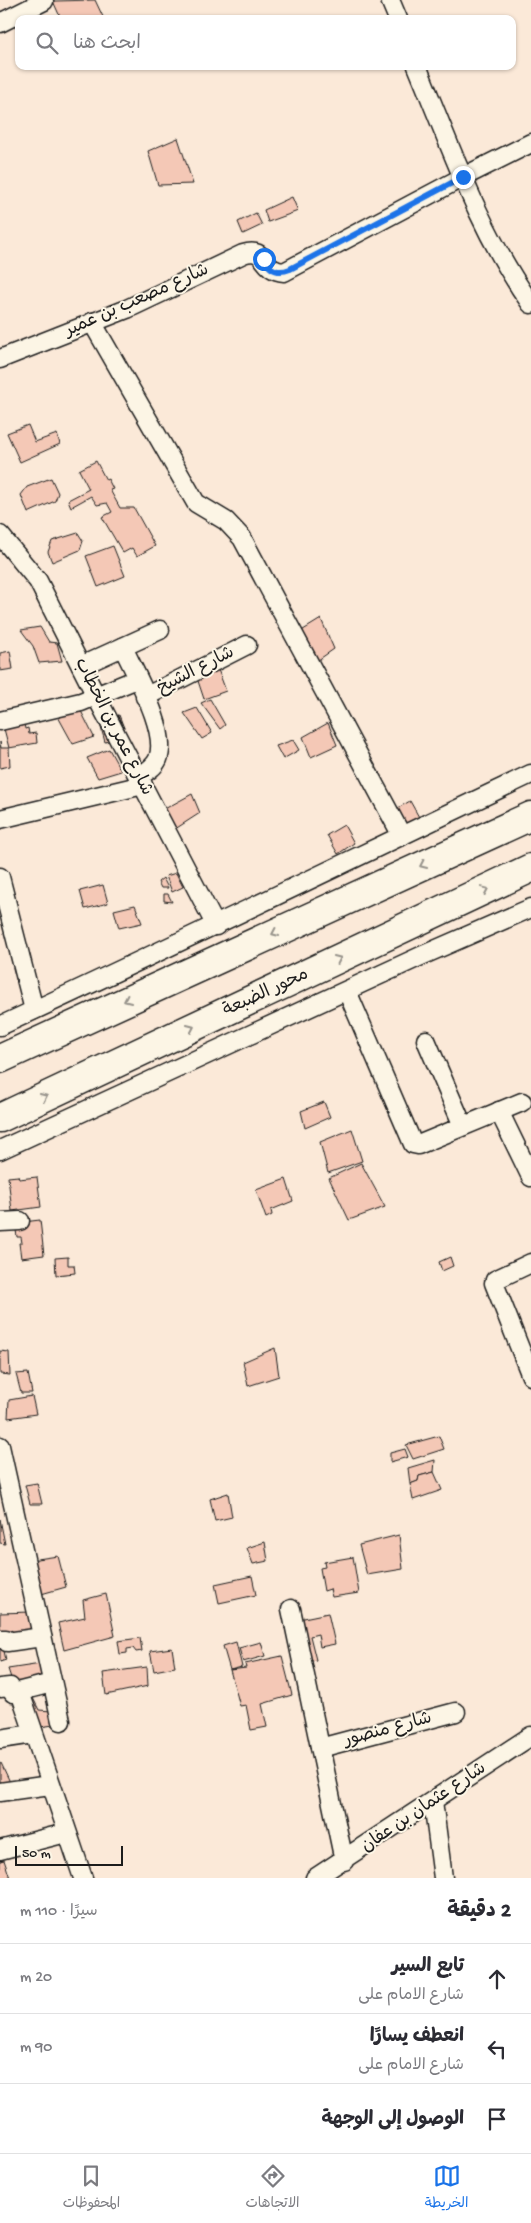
<!DOCTYPE html>
<html lang="ar">
<head>
<meta charset="utf-8">
<style>
  :root { --surface:#fff; --page:#f7f7f7; --text:#2b2b33; --muted:#7c7c81; --line:#e1e1e2; --accent:#1a73e8 }
  body { margin:0; font-family:"Gochi Hand","Playpen Sans Arabic",sans-serif; background:var(--page); color:var(--text); direction:rtl }
  .scale { position:absolute; left:15px; bottom:12px; width:108px; box-sizing:border-box; padding-left:5px; border:2px solid #1c1c1c; border-top:0; font-size:14px; line-height:18px; white-space:nowrap; color:#1c1c1c; -webkit-text-stroke:4px #fcf5e5; paint-order:stroke }
  .stop { position:absolute; width:15px; height:15px; margin:-11px; border:4px solid #1a73e8; border-radius:50%; background:#fff }
  .stop.end { background:#1a73e8; border-color:#fff; box-shadow:0 1px 5px #0008 }
  .list { margin:0; padding:0; list-style:none }
  h2 { display:flex; justify-content:space-between; align-items:center; height:65px; margin:0; padding:0 20px; font-size:21px }
  h2 small { font-size:16px; font-weight:400; color:var(--muted) }
  .list li { display:grid; grid-template-columns:32px 1fr auto; gap:15px; align-items:center; box-sizing:border-box; height:70px; padding:0 20px; border-top:1px solid var(--line) }
  .list b { display:block; font-size:19px; white-space:nowrap }
  .list p { margin:0; font-size:16px; white-space:nowrap; color:var(--muted) }
  .list em { font-size:16px; font-style:normal; color:var(--muted) }
  .icon { flex:none; width:28px; height:28px; fill:none; stroke:currentColor; stroke-width:2; stroke-linecap:round; stroke-linejoin:round }
  .map { position:relative; flex:none; width:531px; height:1878px; overflow:hidden; direction:ltr }
  .search { position:absolute; background:var(--surface); box-shadow:0 1px 4px #0004; left:15px; right:15px; top:15px; height:55px; display:flex; align-items:center; gap:12px; box-sizing:border-box; padding:0 18px; border-radius:10px; color:var(--muted); font-size:19px }
  .sheet { height:275px; background:var(--surface) }
  nav { display:flex; justify-content:space-around; align-items:center; box-sizing:border-box; height:70px; border-top:1px solid var(--line); background:var(--surface); font-size:14px; color:var(--muted) }
  nav a { display:grid; justify-items:center; gap:2px }
  nav .on { color:var(--accent) }
  .map>svg:first-child { display:block }
</style>
</head>
<body>
<div class="map">
<svg width="531" height="1878" viewBox="0 0 531 1878">
  <rect width="100%" height="100%" fill="#fbe9d8"/>
  <filter id="ink" filterUnits="userSpaceOnUse"><feTurbulence type="fractalNoise" baseFrequency=".02" numOctaves="2"/><feDisplacementMap in="SourceGraphic" scale="10" xChannelSelector="R" yChannelSelector="G"/><feConvolveMatrix kernelMatrix="1 2 1 2 8 2 1 2 1" color-interpolation-filters="sRGB"/></filter>
  <g filter="url(#ink)">
    <g fill="#f4c8b6" stroke="#1c1c1c">
      <polygon points="95,0 104,19 61,19 53,1"/>
      <polygon points="178,138 193,184 158,185 148,151"/>
      <polygon points="292,197 298,211 268,222 264,210"/>
      <polygon points="256,213 262,225 243,234 238,222"/>
      <polygon points="28,425 35,442 57,434 60,444 20,462 7,433"/>
      <polygon points="96,461 106,480 108,479 113,489 110,490 120,508 134,508 155,546 137,556 132,548 123,553 102,517 112,512 107,503 97,505 91,496 71,507 68,500 89,489 79,470"/>
      <polygon points="51,478 58,493 55,501 28,513 21,495 27,487"/>
      <polygon points="78,533 83,541 80,550 52,562 48,552 52,541"/>
      <polygon points="113,546 125,576 98,587 86,556"/>
      <polygon points="321,619 334,649 311,665 295,635"/>
      <polygon points="40,627 49,642 57,643 62,661 39,663 33,646 21,630"/>
      <polygon points="10,651 13,669 0,671 0,653"/>
      <polygon points="217,667 226,691 204,699 196,675"/>
      <polygon points="210,699 225,725 220,729 201,703"/>
      <polygon points="79,707 94,737 73,744 56,713"/>
      <polygon points="197,708 212,733 202,739 184,713"/>
      <polygon points="119,715 127,736 105,742 100,724"/>
      <polygon points="23,718 25,729 28,728 29,734 36,733 37,743 9,748 2,721"/>
      <polygon points="328,723 337,745 311,757 303,737"/>
      <polygon points="293,740 299,750 283,759 276,746"/>
      <polygon points="0,742 1,748 9,748 10,766 0,768"/>
      <polygon points="109,749 121,771 98,778 87,758"/>
      <polygon points="192,794 200,813 169,833 159,812"/>
      <polygon points="410,801 420,819 403,829 393,811"/>
      <polygon points="344,825 354,843 338,854 327,835"/>
      <polygon points="176,873 183,887 172,892 166,876"/>
      <polygon points="163,878 168,888 161,888 158,882"/>
      <polygon points="103,885 108,903 85,909 80,891"/>
      <polygon points="164,894 168,894 172,902 164,901"/>
      <polygon points="135,905 142,923 119,928 114,910"/>
      <polygon points="324,1102 330,1117 305,1128 301,1111"/>
      <polygon points="352,1129 362,1161 328,1173 320,1142"/>
      <polygon points="361,1163 385,1207 349,1220 329,1178"/>
      <polygon points="18,1176 19,1179 37,1177 41,1207 12,1211 8,1177"/>
      <polygon points="286,1179 293,1201 271,1210 272,1215 266,1218 256,1190"/>
      <polygon points="40,1220 44,1255 21,1258 19,1243 22,1243 21,1237 17,1237 15,1223"/>
      <polygon points="68,1257 68,1265 74,1265 75,1273 56,1275 55,1258"/>
      <polygon points="450,1257 453,1266 442,1271 439,1262"/>
      <polygon points="275,1348 279,1376 248,1386 243,1362"/>
      <polygon points="0,1351 9,1352 10,1375 0,1374"/>
      <polygon points="28,1373 32,1393 21,1393 16,1374"/>
      <polygon points="32,1396 36,1414 8,1418 9,1400"/>
      <polygon points="439,1436 444,1449 413,1459 406,1445"/>
      <polygon points="405,1449 408,1457 390,1462 390,1453"/>
      <polygon points="435,1460 434,1472 419,1476 418,1481 410,1484 408,1468"/>
      <polygon points="434,1472 442,1490 413,1500 410,1484 418,1481 419,1476"/>
      <polygon points="37,1483 42,1504 30,1504 25,1485"/>
      <polygon points="228,1493 232,1517 215,1521 210,1499"/>
      <polygon points="0,1519 5,1544 0,1543"/>
      <polygon points="399,1535 403,1569 367,1575 359,1545"/>
      <polygon points="265,1542 268,1561 253,1564 247,1548"/>
      <polygon points="58,1556 66,1587 27,1598 17,1562"/>
      <polygon points="353,1557 359,1593 332,1597 330,1589 324,1591 320,1568 325,1567 324,1562"/>
      <polygon points="252,1576 256,1595 219,1603 215,1584"/>
      <polygon points="106,1594 115,1636 64,1650 58,1623 85,1617 83,1600"/>
      <polygon points="31,1612 34,1638 0,1632 0,1613"/>
      <polygon points="328,1613 335,1644 320,1647 318,1634 310,1636 316,1660 308,1662 299,1619"/>
      <polygon points="140,1638 142,1651 136,1652 133,1648 127,1649 127,1653 120,1654 118,1641"/>
      <polygon points="0,1642 2,1642 6,1660 0,1662"/>
      <polygon points="236,1642 242,1667 230,1670 223,1646"/>
      <polygon points="261,1642 265,1656 243,1662 239,1648"/>
      <polygon points="172,1648 175,1667 154,1671 150,1651"/>
      <polygon points="282,1656 292,1695 262,1704 267,1727 251,1730 246,1705 240,1706 230,1670 246,1668 245,1664"/>
      <polygon points="41,1664 45,1682 15,1690 8,1669"/>
      <polygon points="147,1667 148,1686 106,1695 103,1673"/>
      <polygon points="32,1696 39,1710 51,1711 53,1725 34,1728 25,1699"/>
      <polygon points="0,1763 1,1763 10,1782 0,1784"/>
      <polygon points="4,1860 10,1878 0,1878 0,1861"/>
    </g>
    <g fill="none" stroke-linecap="round" stroke-linejoin="round">
      <g stroke="#1c1c1c" stroke-width="21">
        <g id="minor">
          <polyline points="390,0 398,19"/>
          <polyline points="0,23 44,1"/>
          <path d="M417,66C452,150 479,230 531,304"/>
          <polyline points="92,322 196,503 226,521 242,538 402,836"/>
          <path d="M0,359L127,309L243,254C268,246 259,270 284,272L463,177L531,143"/>
          <polyline points="0,535 38,581 96,696 216,926"/>
          <path d="M123,647C135,674 169,731 158,759C154,768 146,772 138,777"/>
          <polyline points="81,666 160,630"/>
          <polyline points="145,697 247,645"/>
          <polyline points="0,721 81,702 137,679"/>
          <polyline points="0,819 143,785"/>
          <polyline points="0,877 34,1010"/>
          <polyline points="347,991 413,1144 418,1145 522,1102"/>
          <path d="M0,1026C178,944 354,858 531,774"/>
          <polyline points="426,1040 463,1126"/>
          <polyline points="499,1111 531,1177"/>
          <polyline points="0,1150 421,956 531,908"/>
          <polyline points="0,1222 20,1221"/>
          <polyline points="531,1263 495,1280 494,1283 531,1376"/>
          <polyline points="0,1446 61,1721"/>
          <polyline points="291,1609 344,1861"/>
          <polyline points="0,1639 6,1639 7,1642 42,1637"/>
          <polyline points="0,1688 10,1687 13,1693 52,1683"/>
          <polyline points="20,1692 83,1878"/>
          <polyline points="0,1739 33,1734"/>
          <polyline points="320,1748 456,1712"/>
          <polyline points="0,1792 50,1785"/>
          <polyline points="433,1801 443,1878"/>
          <polyline points="0,1850 66,1833"/>
          <polyline points="315,1878 531,1736"/>
        </g>
      </g>
      <g stroke="#1c1c1c" stroke-width="31">
        <g id="motorway">
          <polyline points="0,1059 531,816"/>
          <polyline points="0,1118 531,868"/>
        </g>
      </g>
      <use href="#minor" stroke="#fcf5e5" stroke-width="18"/>
      <use href="#motorway" stroke="#fcf5e5" stroke-width="28"/>
    </g>
    <defs><path id="oneway-chevron" d="M-2-3.5L2.5 0L-2 3.5" fill="none" stroke-width="1.6" stroke-linecap="round" stroke-linejoin="round" transform="scale(1.25)"/></defs>
    <g stroke="#97938b">
      <use href="#oneway-chevron" transform="translate(423 865) rotate(155)"/>
      <use href="#oneway-chevron" transform="translate(485 890) rotate(-25)"/>
      <use href="#oneway-chevron" transform="translate(275 933) rotate(155)"/>
      <use href="#oneway-chevron" transform="translate(338 959) rotate(-25)"/>
      <use href="#oneway-chevron" transform="translate(127 1000) rotate(155)"/>
      <use href="#oneway-chevron" transform="translate(191 1028) rotate(-25)"/>
      <use href="#oneway-chevron" transform="translate(44 1097) rotate(-25)"/>
    </g>
  </g>
  <g fill="none" stroke-linecap="round" stroke-linejoin="round" filter="url(#ink)">
    <path stroke="#1a73e8" stroke-width="6" d="M264,259C270,270 278,274 290,269L463,177"/>
  </g>
  <g text-anchor="middle" dominant-baseline="central" stroke-width="4" stroke-linejoin="round" paint-order="stroke">
    <g font-size="18" fill="#1c1c1c" stroke="#fcf5e5">
      <text transform="translate(137 301) rotate(-24)">شارع مصعب بن عمير</text>
      <text transform="translate(196 671) rotate(-27)">شارع الشيخ</text>
      <text transform="translate(113 727) rotate(63)">شارع عمر بن الخطاب</text>
      <text transform="translate(266 993) rotate(-25)">محور الضبعة</text>
      <text transform="translate(388 1730) rotate(-15)">شارع منصور</text>
      <text transform="translate(424 1808) rotate(-34)">شارع عثمان بن عفان</text>
    </g>
  </g>
</svg>
<div class="scale">50 m</div>
<div class="stop" style="left:264px;top:259px"></div>
<div class="stop end" style="left:463px;top:177px"></div>
<div class="search"><svg class="icon" aria-label="search" viewBox="0 0 24 24"><circle cx="10" cy="10" r="6"/><path d="M15 15l6 6"/></svg>ابحث هنا</div>
</div>
<section class="sheet">
<h2>2 دقيقة<small>سيرًا · 110 m</small></h2>
<ul class="list">
<li><svg class="icon" aria-label="ahead" viewBox="0 0 24 24"><path d="M12 20V5M6 11l6-6 6 6"/></svg><div><b>تابع السير</b><p>شارع الامام على</p></div><em>20 m</em></li>
<li><svg class="icon" aria-label="left" viewBox="0 0 24 24"><path d="M17 20v-9H6M10 6l-5 5 5 5"/></svg><div><b>انعطف يسارًا</b><p>شارع الامام على</p></div><em>90 m</em></li>
<li><svg class="icon" aria-label="arrive" viewBox="0 0 24 24"><path d="M6 21V4h12l-3 4 3 4H6"/></svg><div><b>الوصول إلى الوجهة</b></div></li>
</ul>
</section>
<nav>
<a class="on"><svg class="icon" aria-label="map" viewBox="0 0 24 24"><path d="M3 6l6-2 6 2 6-2v14l-6 2-6-2-6 2zM9 4v14M15 6v14"/></svg>الخريطة</a>
<a><svg class="icon" aria-label="directions" viewBox="0 0 24 24"><path d="M12 3l9 9-9 9-9-9zM9 14v-3h6M13 9l2 2-2 2"/></svg>الاتجاهات</a>
<a><svg class="icon" aria-label="saved" viewBox="0 0 24 24"><path d="M7 4h10v16l-5-4-5 4z"/></svg>المحفوظات</a>
</nav>
</body>
</html>
